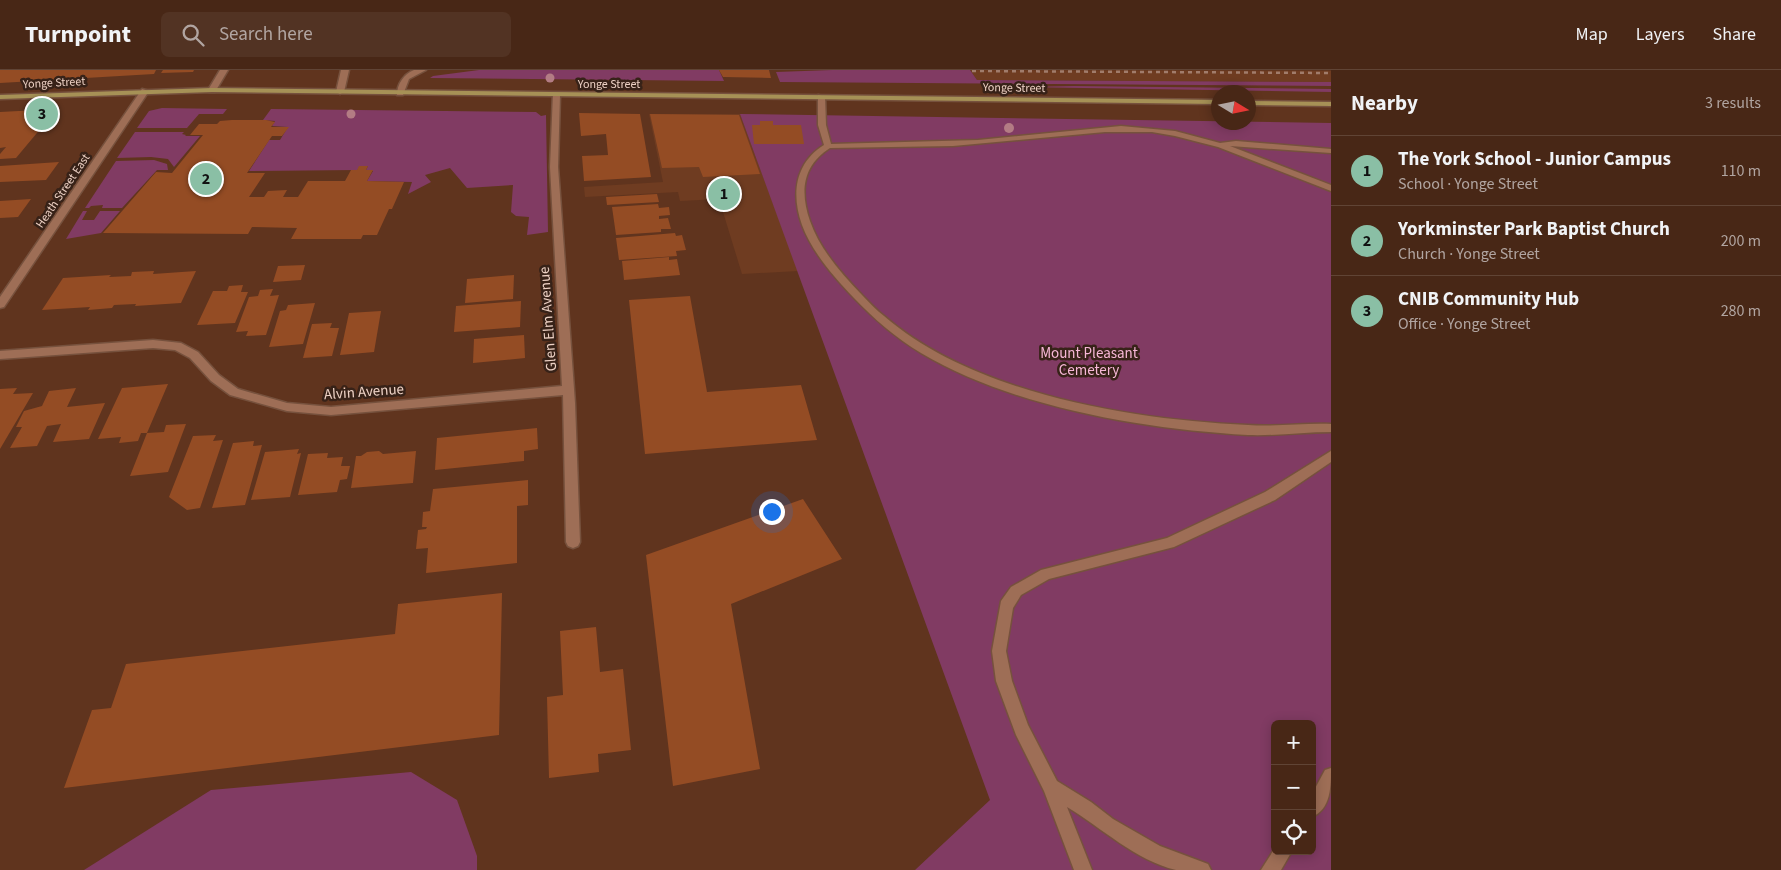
<!DOCTYPE html>
<html lang="en">
<head>
<meta charset="utf-8">
<style>
  :root { --surface:#482716; --page:#523323; --text:#f1f3f6; --muted:#b1a5a1; --line:#604435; --accent:#8abfa5 }
  body { margin:0; font-family:"Source Sans 3",sans-serif; background:var(--page); color:var(--text) }
  .controls { position:absolute; right:15px; bottom:15px; display:grid; overflow:hidden; border-radius:8px; box-shadow:0 2px 12px #0003 }
  .controls button { width:45px; height:45px; display:grid; place-items:center; padding:0; border:0; border-bottom:1px solid var(--line); background:var(--surface); color:var(--text); font:25px sans-serif }
  .compass { position:absolute; left:1211px; top:15px; width:45px; height:45px; border-radius:50%; background:var(--surface); box-shadow:0 2px 12px #0003; rotate:100deg }
  .you { position:absolute; left:771px; top:441px; width:18px; height:18px; margin:-12px; border:4px solid #fff; border-radius:50%; background:#1a73e8; box-shadow:0 0 0 8px #1a73e833 }
  .badge { display:grid; place-items:center; width:32px; height:32px; border-radius:50%; background:var(--accent); color:#111; font-size:16px; font-weight:700 }
  .pin { position:absolute; translate:-50% -50%; border:2px solid #fff; box-shadow:0 1px 5px #0006 }
  .list { margin:0; padding:0; list-style:none }
  h2 { display:flex; justify-content:space-between; align-items:center; height:65px; margin:0; padding:0 20px; font-size:21px }
  h2 small { font-size:16px; font-weight:400; color:var(--muted) }
  .list li { display:grid; grid-template-columns:32px 1fr auto; gap:15px; align-items:center; box-sizing:border-box; height:70px; padding:0 20px; border-top:1px solid var(--line) }
  .list b { display:block; font-size:19px; white-space:nowrap }
  .list p { margin:0; font-size:16px; white-space:nowrap; color:var(--muted) }
  .list em { font-size:16px; font-style:normal; color:var(--muted) }
  .icon { flex:none; width:28px; height:28px; fill:none; stroke:currentColor; stroke-width:2; stroke-linecap:round; stroke-linejoin:round }
  .map { position:relative; flex:none; width:1331px; height:800px; overflow:hidden }
  header { display:flex; align-items:center; gap:30px; box-sizing:border-box; height:70px; padding:0 25px; background:var(--surface); border-bottom:1px solid var(--line) }
  header strong { font-size:24px }
  nav { display:flex; gap:28px; margin-inline-start:auto; font-size:18px }
  .search { width:350px; height:45px; background:var(--page); display:flex; align-items:center; gap:12px; box-sizing:border-box; padding:0 18px; border-radius:8px; color:var(--muted); font-size:19px }
  main { display:flex }
  aside { flex:1; background:var(--surface) }
  .map>svg:first-child { display:block }
</style>
</head>
<body>
<header>
<strong>Turnpoint</strong>
<div class="search"><svg class="icon" aria-label="search" viewBox="0 0 24 24"><circle cx="10" cy="10" r="6"/><path d="M15 15l6 6"/></svg>Search here</div>
<nav><a>Map</a><a>Layers</a><a>Share</a></nav>
</header>
<main>
<div class="map">
<svg width="1331" height="800" viewBox="0 0 1331 800">
  <rect width="100%" height="100%" fill="#60341e"/>
  <g fill="#6f3c21">
    <polygon points="970,0 1331,1 1331,12 977,10"/>
    <polygon points="649,44 740,44 798,201 742,204 719,129 680,131 678,122 585,127 584,117 663,112"/>
  </g>
  <g fill="#813b63" fill-rule="evenodd">
    <polygon points="479,0 719,0 724,11 430,8 433,6"/>
    <polygon points="832,0 970,0 977,10 1331,12 1331,16 780,12 776,2"/>
    <polygon points="1074,16 1331,19 1331,22 1019,17"/>
    <polygon points="162,38 227,39 223,44 199,44 187,58 137,58 149,41"/>
    <polygon points="271,39 536,42 541,46 546,45 548,162 527,165 529,147 516,146 511,142 513,115 467,118 450,98 425,105 431,112 408,124 412,112 367,111 373,101 366,100 368,96 357,100 249,101 269,70 280,70 288,57 272,56 275,51 263,50"/>
    <path d="M740,44L1331,53V800H915L990,730ZM1275,654H1312V781H1275Z"/>
    <polygon points="135,62 184,62 182,64 186,65 185,66 200,66 174,97 168,89 151,87 117,88"/>
    <polygon points="154,90 167,94 168,100 157,100 122,138 102,138 103,135 91,136 89,138 85,138 116,91"/>
    <polygon points="83,141 87,141 82,150 94,150 100,141 120,141 101,163 66,169"/>
    <polygon points="411,702 457,730 477,786 477,800 84,800 211,720"/>
  </g>
  <g fill="#944c24">
    <polygon points="0,0 156,0 154,4 0,13"/>
    <polygon points="163,0 194,0 193,2 161,3"/>
    <polygon points="719,0 769,0 771,8 723,7"/>
    <polygon points="57,39 16,88 0,89 0,84 6,77 0,78 0,42"/>
    <polygon points="579,43 640,44 651,107 584,111 582,86 608,85 606,64 581,66"/>
    <polygon points="650,44 739,45 760,104 703,107 699,97 662,98"/>
    <polygon points="232,50 266,50 275,52 271,57 289,57 282,66 272,66 247,103 265,103 249,127 264,127 268,121 287,120 283,127 298,127 308,111 345,111 351,100 357,100 359,96 368,96 366,100 373,100 367,111 404,112 392,139 389,139 377,165 363,165 361,169 291,169 297,158 252,157 248,164 103,163 156,102 172,103 203,65 190,65 199,54 217,54 220,51"/>
    <polygon points="760,51 773,51 773,55 801,55 804,74 754,74 752,55 760,55"/>
    <polygon points="59,92 46,110 0,112 0,96"/>
    <polygon points="657,124 659,132 607,135 606,127"/>
    <polygon points="31,129 18,147 0,148 0,131"/>
    <polygon points="658,134 659,138 669,137 670,145 659,146 659,149 668,148 671,159 661,159 661,162 616,165 612,137"/>
    <polygon points="675,163 676,166 682,165 686,180 676,181 677,186 619,190 616,168"/>
    <polygon points="669,187 669,190 677,189 680,205 624,210 622,191"/>
    <polygon points="305,195 301,210 273,212 278,196"/>
    <polygon points="154,201 153,204 196,201 181,233 135,236 136,234 114,235 112,238 88,240 90,237 42,240 63,208 111,205 109,207 131,206 132,202"/>
    <polygon points="514,205 513,229 465,233 467,209"/>
    <polygon points="243,215 241,222 248,222 235,253 197,255 213,221 227,221 229,216"/>
    <polygon points="273,219 270,226 279,225 266,265 246,266 248,261 236,262 249,227 258,226 260,220"/>
    <polygon points="690,226 707,322 801,315 817,370 645,384 629,230"/>
    <polygon points="521,231 520,257 454,262 456,236"/>
    <polygon points="315,233 303,274 269,277 280,241 286,240 288,235"/>
    <polygon points="381,241 374,282 340,285 349,243"/>
    <polygon points="332,253 330,258 339,258 332,286 303,288 312,254"/>
    <polygon points="524,265 525,288 473,293 474,269"/>
    <polygon points="168,314 147,363 141,363 138,371 119,373 121,367 98,369 122,318"/>
    <polygon points="17,318 13,324 33,323 0,379 0,319"/>
    <polygon points="76,318 67,337 105,333 89,369 53,372 61,354 47,356 37,376 10,378 22,357 16,357 24,341 42,336 49,321"/>
    <polygon points="186,354 168,402 130,406 147,363 164,362 166,355"/>
    <polygon points="537,358 538,379 524,381 524,391 435,400 437,368"/>
    <polygon points="216,365 213,371 223,370 200,438 187,440 169,427 193,366"/>
    <polygon points="254,371 253,376 262,375 245,435 212,438 233,373"/>
    <polygon points="299,379 297,384 301,383 290,427 251,430 265,382"/>
    <polygon points="379,381 383,384 416,381 413,413 351,418 356,386 361,386 367,382"/>
    <polygon points="328,383 327,388 343,387 341,396 350,396 347,409 340,410 337,422 298,425 308,384"/>
    <polygon points="528,410 528,435 517,436 517,493 426,503 428,478 416,479 418,460 426,459 427,457 422,457 423,442 430,441 433,419"/>
    <polygon points="803,429 842,489 731,534 760,699 673,716 646,485"/>
    <polygon points="502,523 499,665 64,718 92,640 111,638 126,594 395,564 398,534"/>
    <polygon points="596,557 600,602 623,599 631,680 598,684 599,702 549,708 547,627 563,625 560,561"/>
  </g>
  <g fill="none" stroke-linecap="round" stroke-linejoin="round">
    <g stroke="#76513d" stroke-width="3">
      <g id="lane">
        <polygon points="341,0 349,0 344,22 340,24 336,22"/>
        <path d="M818,25L825,27L826,55L831,74L978,70L1121,56L1175,61L1220,73L1236,71L1331,79V83L1230,76L1331,115V121L1218,77L1175,66L1152,62H1105L953,76L830,78C802,96 800,122 810,151C820,180 842,204 862,225C869,232 876,240 884,246C974,324 1132,350 1248,355C1275,357 1303,353 1331,354V362C1303,362 1276,366 1248,365C1143,359 1012,337 921,283C896,268 874,249 854,228C834,207 812,182 802,155C791,124 795,93 824,75L818,55Z"/>
        <path d="M1331,381V392L1275,430L1174,477L1049,509L1021,525L1013,538L1006,581L1012,611L1028,655L1057,711L1091,732L1113,749L1160,776L1208,794L1211,800C1200,800 1187,800 1176,800C1135,790 1102,758 1067,737L1092,800H1074L1044,721L1016,665L996,611L992,581L1001,531L1011,517L1041,500L1167,468L1265,422Z"/>
        <path d="M1331,698C1331,716 1331,739 1312,747V724L1325,700Z"/>
        <polygon points="1275,778 1275,781 1292,781 1281,800 1261,800"/>
      </g>
    </g>
    <g stroke="#76513d" stroke-width="3">
      <g id="street">
        <polygon points="220,0 228,0 215,22 209,22 208,20"/>
        <path d="M414,0H426L409,9L403,25H397C397,14 404,4 414,0Z"/>
        <polygon points="142,19 149,21 4,237 0,238 0,227"/>
        <polygon points="553,23 560,25 558,97 575,333 580,472 578,476 573,478 568,476 566,472 563,325 331,345 287,341 230,325 211,311 190,288 175,280 153,278 0,289 0,281 153,270 181,273 198,282 219,305 238,319 287,333 331,337 562,316 550,97"/>
      </g>
    </g>
    <g stroke="#76513d" stroke-width="3">
      <g id="primary">
        <polygon points="212,18 1218,30 1218,34 212,22 0,29 0,25"/>
        <polygon points="1248,31 1331,32 1331,36 1248,35"/>
      </g>
    </g>
    <use href="#lane" fill="#9e6e56" fill-rule="evenodd"/>
    <use href="#street" fill="#9e6e56" fill-rule="evenodd"/>
    <use href="#primary" fill="#a69156" fill-rule="evenodd"/>
    <polyline stroke="#a17c6b" stroke-width="2.5" stroke-dasharray="4 4" stroke-linecap="butt" points="972,1 1331,3"/>
  </g>
  <g fill="#b37c84">
    <circle cx="550" cy="8" r="4.5"/>
    <circle cx="351" cy="44" r="4.5"/>
    <circle cx="1009" cy="58" r="5"/>
  </g>
  <g text-anchor="middle" dominant-baseline="central" stroke-width="5" stroke-linejoin="round" paint-order="stroke">
    <g font-size="12" fill="#edd1c4" stroke="#372218">
      <text transform="translate(54 13) rotate(-3)">Yonge Street</text>
      <text x="609" y="14">Yonge Street</text>
      <text transform="translate(1014 18) rotate(1)">Yonge Street</text>
      <text transform="translate(63 121) rotate(-56)">Heath Street East</text>
    </g>
    <g font-size="15" fill="#edd1c4" stroke="#372218">
      <text transform="translate(548 249) rotate(-94)">Glen Elm Avenue</text>
      <text transform="translate(364 322) rotate(-4)">Alvin Avenue</text>
    </g>
    <g font-size="15" fill="#f7b7d7" stroke="#372218">
      <text x="1089" y="283">Mount Pleasant<tspan x="1089" dy="17">Cemetery</tspan></text>
    </g>
  </g>
</svg>
<div class="controls">
<button>+</button>
<button>−</button>
<button><svg class="icon" aria-label="locate" viewBox="0 0 24 24"><circle cx="12" cy="12" r="6"/><path d="M12 2v4M12 18v4M2 12h4M18 12h4"/></svg></button>
</div>
<svg class="compass" viewBox="-18 -18 36 36"><path d="M0-13l5 13h-10z" fill="#e53935"/><path d="M0 13l5-13h-10z" fill="#b1a5a1"/></svg>
<div class="you"></div>
<div class="pin badge" style="left:724px;top:124px">1</div>
<div class="pin badge" style="left:206px;top:109px">2</div>
<div class="pin badge" style="left:42px;top:44px">3</div>
</div>
<aside>
<h2>Nearby<small>3 results</small></h2>
<ul class="list">
<li><span class="badge">1</span><div><b>The York School - Junior Campus</b><p>School · Yonge Street</p></div><em>110 m</em></li>
<li><span class="badge">2</span><div><b>Yorkminster Park Baptist Church</b><p>Church · Yonge Street</p></div><em>200 m</em></li>
<li><span class="badge">3</span><div><b>CNIB Community Hub</b><p>Office · Yonge Street</p></div><em>280 m</em></li>
</ul>
</aside>
</main>
</body>
</html>
